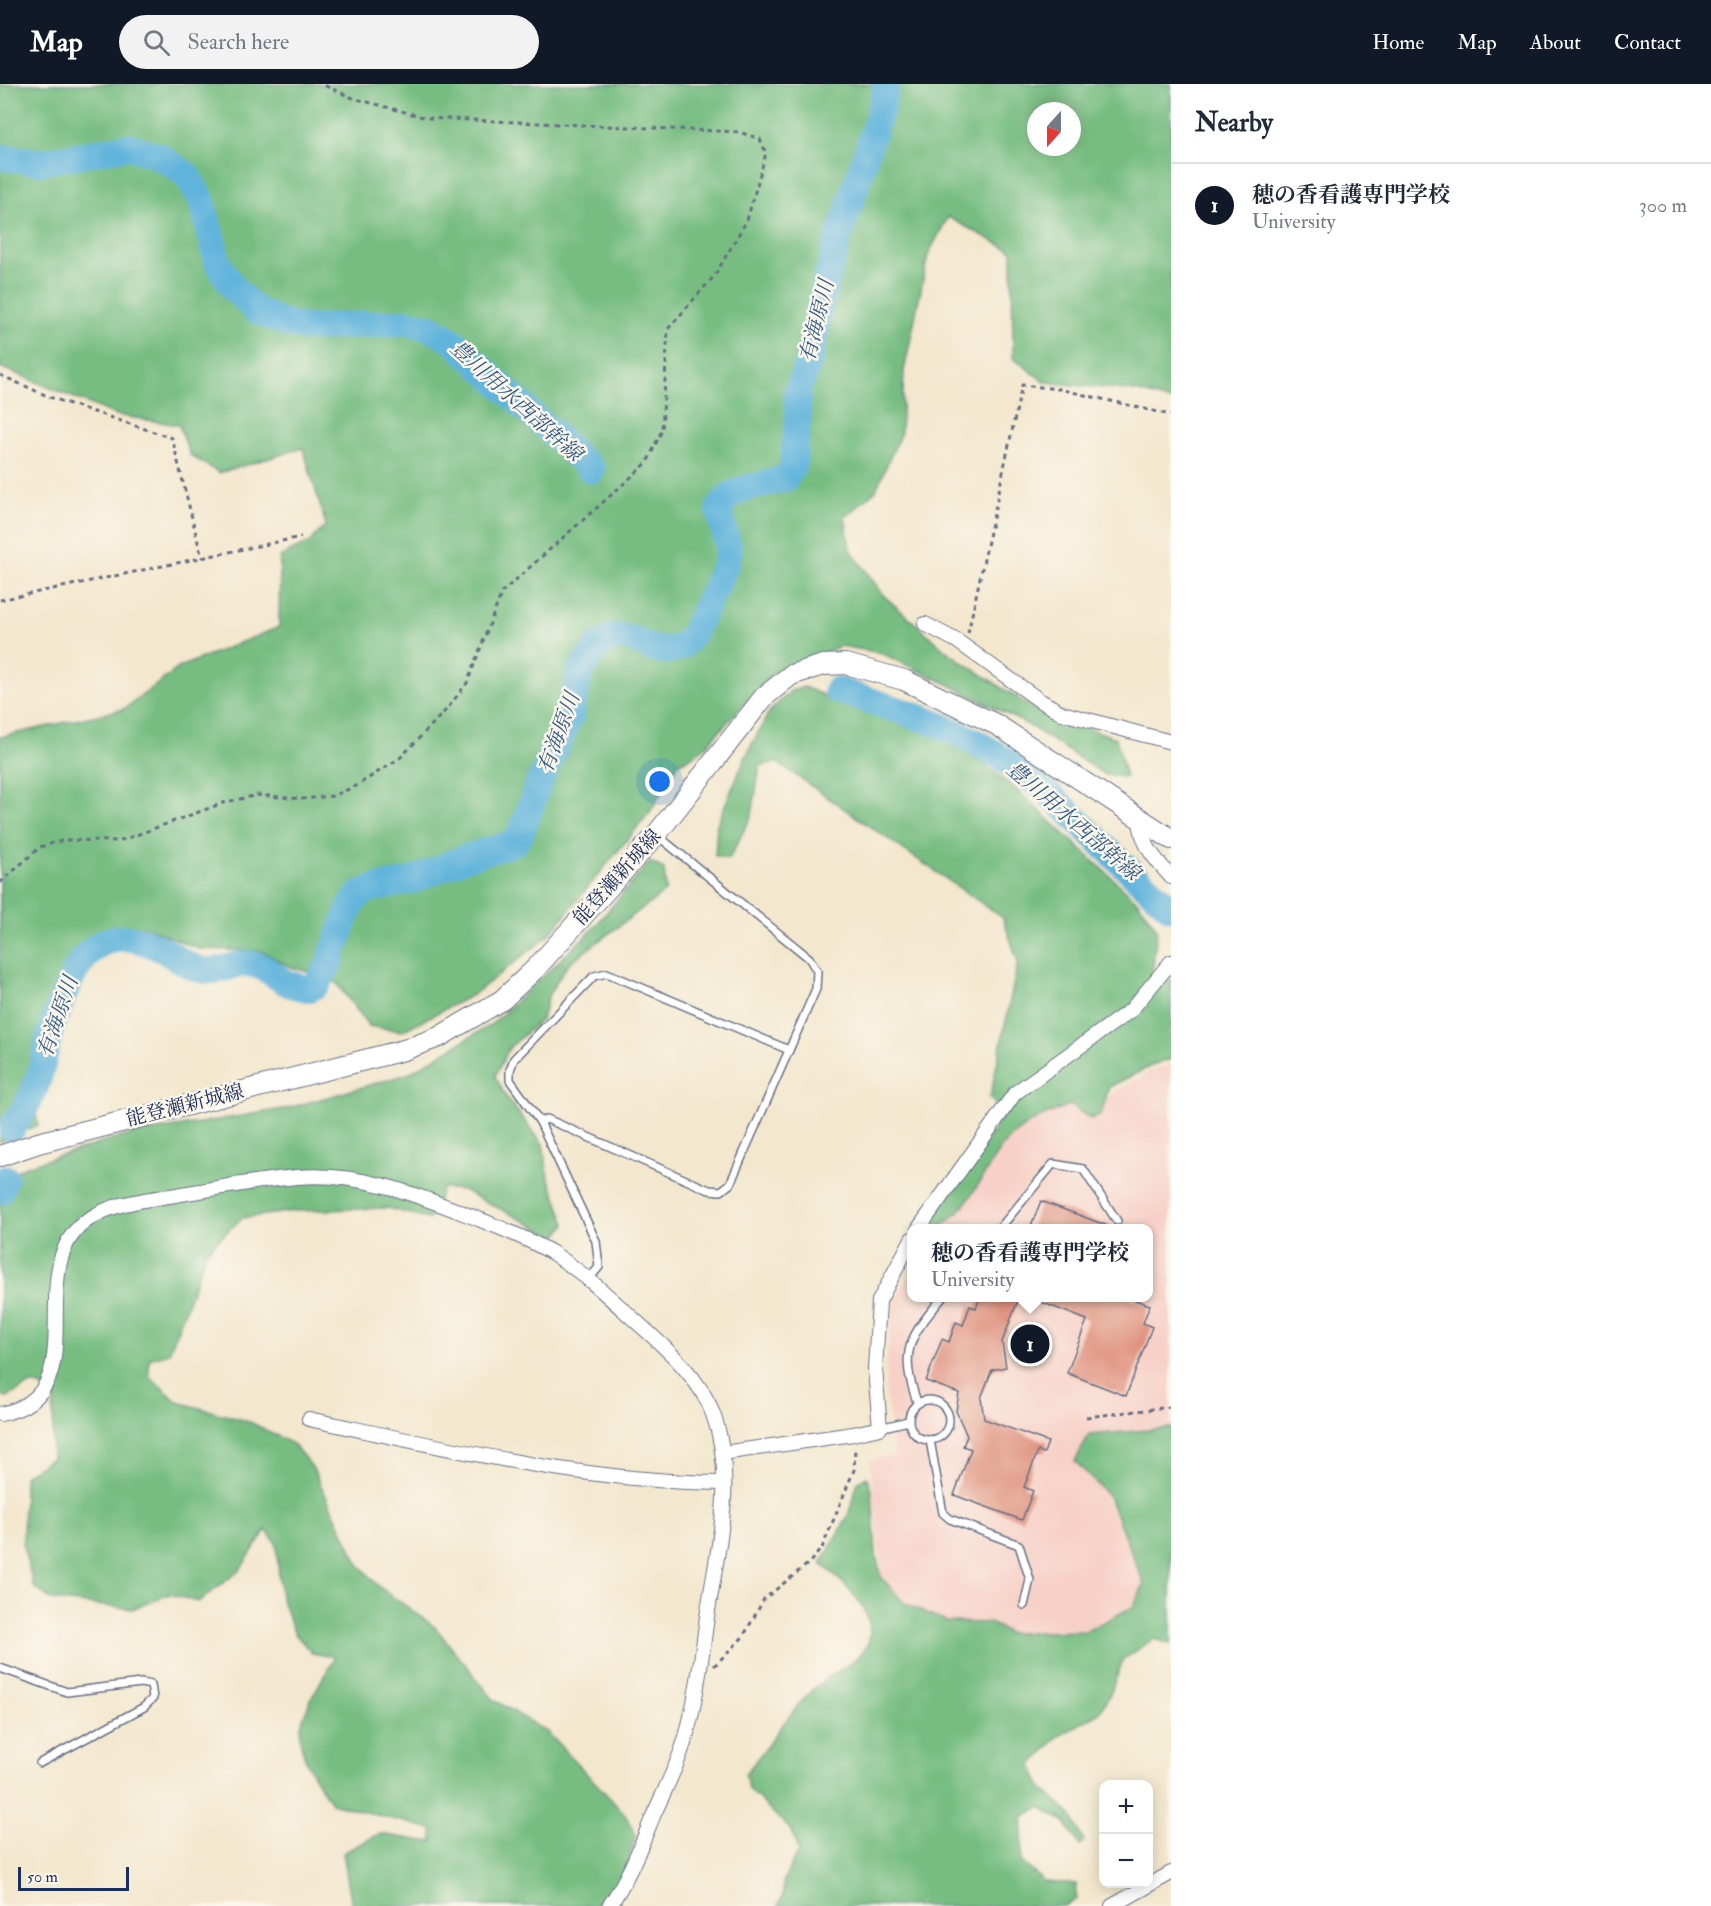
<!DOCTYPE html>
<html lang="en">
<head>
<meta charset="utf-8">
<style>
  :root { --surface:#fff; --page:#f2f2f3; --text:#1f2937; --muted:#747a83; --line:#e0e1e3; --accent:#111827 }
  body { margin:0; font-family:"IM FELL Double Pica","Noto Serif JP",serif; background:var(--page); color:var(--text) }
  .controls { position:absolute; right:18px; bottom:18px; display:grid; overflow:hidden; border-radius:12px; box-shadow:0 3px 15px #0003 }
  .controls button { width:54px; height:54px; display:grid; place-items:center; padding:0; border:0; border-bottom:2px solid var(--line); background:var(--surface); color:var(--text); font:30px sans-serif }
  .compass { position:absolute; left:1027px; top:18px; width:54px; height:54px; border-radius:50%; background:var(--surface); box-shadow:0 3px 15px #0003; rotate:201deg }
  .scale { position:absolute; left:18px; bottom:15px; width:111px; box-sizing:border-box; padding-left:6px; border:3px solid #1b2f5e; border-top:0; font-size:16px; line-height:21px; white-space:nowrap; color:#1b2f5e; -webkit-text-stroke:4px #fbf7ec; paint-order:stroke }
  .you { position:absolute; left:660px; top:698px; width:21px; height:21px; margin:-15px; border:4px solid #fff; border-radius:50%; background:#1a73e8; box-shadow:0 0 0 9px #1a73e833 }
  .badge { display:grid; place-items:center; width:39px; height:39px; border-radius:50%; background:var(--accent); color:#fff; font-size:20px; font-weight:700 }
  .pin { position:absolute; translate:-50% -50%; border:3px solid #fff; box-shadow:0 2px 6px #0006 }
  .popup { position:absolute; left:907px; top:1140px; width:246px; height:78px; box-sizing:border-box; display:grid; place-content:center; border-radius:12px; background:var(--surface); filter:drop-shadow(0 2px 4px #0005); font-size:20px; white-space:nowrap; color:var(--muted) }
  .popup b { font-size:22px; color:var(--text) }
  .popup::after { content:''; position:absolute; left:50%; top:100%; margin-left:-12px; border:12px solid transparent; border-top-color:var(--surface) }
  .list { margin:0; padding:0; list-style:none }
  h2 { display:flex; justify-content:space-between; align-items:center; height:78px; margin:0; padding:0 24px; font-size:26px }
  h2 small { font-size:20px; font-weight:400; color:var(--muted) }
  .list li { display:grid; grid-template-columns:39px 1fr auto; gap:18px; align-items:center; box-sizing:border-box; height:84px; padding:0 24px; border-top:2px solid var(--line) }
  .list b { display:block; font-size:22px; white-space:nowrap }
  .list p { margin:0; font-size:20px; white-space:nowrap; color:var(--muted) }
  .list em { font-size:20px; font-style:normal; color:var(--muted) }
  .icon { flex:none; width:33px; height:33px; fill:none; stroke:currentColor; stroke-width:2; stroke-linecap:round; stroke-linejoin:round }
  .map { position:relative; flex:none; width:1171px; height:1822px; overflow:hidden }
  header { display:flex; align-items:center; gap:36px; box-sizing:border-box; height:84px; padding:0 30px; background:var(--accent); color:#fff }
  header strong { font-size:28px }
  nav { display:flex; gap:33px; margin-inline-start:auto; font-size:21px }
  .search { width:420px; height:54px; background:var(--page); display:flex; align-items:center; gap:15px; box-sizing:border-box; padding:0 21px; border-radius:33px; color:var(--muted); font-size:22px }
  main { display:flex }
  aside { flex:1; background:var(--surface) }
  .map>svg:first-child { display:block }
</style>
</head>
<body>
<header>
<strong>Map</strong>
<div class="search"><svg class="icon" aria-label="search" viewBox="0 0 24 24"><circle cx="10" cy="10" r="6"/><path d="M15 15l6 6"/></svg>Search here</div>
<nav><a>Home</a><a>Map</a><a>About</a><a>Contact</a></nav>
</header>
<main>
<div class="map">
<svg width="1171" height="1822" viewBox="0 0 1171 1822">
  <rect width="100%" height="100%" fill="#fbf7ec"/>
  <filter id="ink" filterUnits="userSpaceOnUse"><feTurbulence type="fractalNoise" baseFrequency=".0167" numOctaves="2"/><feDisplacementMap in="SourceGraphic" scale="12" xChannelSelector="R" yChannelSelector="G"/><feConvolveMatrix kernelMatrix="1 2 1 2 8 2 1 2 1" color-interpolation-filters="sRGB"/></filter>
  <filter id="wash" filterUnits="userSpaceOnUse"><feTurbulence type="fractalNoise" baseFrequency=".008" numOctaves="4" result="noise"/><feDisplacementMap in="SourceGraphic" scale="24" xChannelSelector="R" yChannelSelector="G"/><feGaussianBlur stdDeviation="1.35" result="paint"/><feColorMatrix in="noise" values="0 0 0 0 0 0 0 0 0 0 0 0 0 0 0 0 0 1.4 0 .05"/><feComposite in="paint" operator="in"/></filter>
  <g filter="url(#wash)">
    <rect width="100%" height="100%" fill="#f3e7cd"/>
    <polygon fill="#f7d1c7" points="1171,981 1171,1352 1090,1381 1148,1501 1138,1525 1094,1549 1004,1551 891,1536 885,1519 870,1377 894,1370 885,1303 892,1218 911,1189 912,1214 1148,1214 1148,1144 941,1144 1009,1044 1060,1018 1093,1021 1155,985"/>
    <g fill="#77bd82" stroke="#497670" stroke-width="1.5" fill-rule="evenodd">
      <path d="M0,0H1171V317L1136,307L1045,298L1013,274L1012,167L948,133L928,171L904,287L901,348L876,406L845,433L850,465L884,512L949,569L1034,625L1116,654L1126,693L1105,691L1030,642L954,603L881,569L841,562L774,588L701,667L678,680L650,728L547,853L474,910L402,947L369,942L334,896L288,882L261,867L199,865L144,842L105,868L67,918L43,969L31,1009L38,1041L0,1058V653L124,625L180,583L279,543L280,473L310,458L326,441L303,364L219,389L190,371L179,341L116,331L0,283ZM1036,27H1072V63H1036Z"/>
      <path d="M804,603L839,618L957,659L1017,706L1139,819L1157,845L1152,893L1165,899L1171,894V976L1161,977L1109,1003L1101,1031L1091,1035L1070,1021C1046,1030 1024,1039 1006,1058C985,1080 964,1145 926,1144L1004,1031L990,1014L1018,878L1003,834L776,678L760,682L752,731L729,775L715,772L717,740L746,672L769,628L791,607Z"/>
      <path d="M650,778L664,785L666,807L568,880L549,910L542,935L510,963L495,992L506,1013L543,1060L548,1092L566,1140L556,1153L463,1106L442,1104L433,1132L428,1135L388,1124L294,1127L242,1134L207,1166L169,1269L149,1275V1292L178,1318L250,1338L293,1360L312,1383L358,1479L378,1502L435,1543L493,1615L547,1648L624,1729L636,1751C629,1777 622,1804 601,1822H352L343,1769L379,1750L433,1758L432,1745L331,1719C318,1699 301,1676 300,1651C300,1628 324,1593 335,1573L312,1569L295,1550L281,1514L276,1459L266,1446L239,1487L198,1518L170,1510L132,1525L52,1516L34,1503L23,1462L24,1392L52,1374L54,1308L33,1299L7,1313H0V1096L26,1082L128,1051L289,1024L408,990L492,940L589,849Z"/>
      <path d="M1171,1344V1560L1153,1555L1123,1576L1110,1610L1100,1628L1056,1654L1032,1681L1042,1704L1071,1731L1084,1757L1080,1762L1065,1738L1040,1723L1023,1733L1021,1777L1044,1798L1077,1800L1076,1815L1064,1822H778L783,1811V1798L798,1767L792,1747L749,1705L745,1691C766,1664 786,1634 810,1608C824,1593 853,1582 864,1566C886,1535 842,1496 821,1480L848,1432L858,1398L867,1393L872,1408L876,1472L881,1493L904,1519L947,1538L991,1539L1008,1549L1086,1547L1133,1523L1144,1500L1109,1413L1075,1377L1089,1351Z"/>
    </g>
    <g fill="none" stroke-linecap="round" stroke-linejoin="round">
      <g stroke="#60b4dc" stroke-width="27">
        <polyline points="0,73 42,78 129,62 161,73 187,91 202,117 218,179 234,205 257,227 284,239 308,244 406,238 431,244 454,258 592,386"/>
        <path d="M837,606C888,623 942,637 989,666C1058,707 1109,773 1171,824"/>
        <path d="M12,1045C22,1030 32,1014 38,996C45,975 47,952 56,931C75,881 95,834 157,863C171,869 183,880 198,885C219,891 232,878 251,880C265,881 275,893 287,899C294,902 302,903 309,905L317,900L328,882L350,823L360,810L371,805L411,797L464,774L514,759L521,749L538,701L570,633L580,587L597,563L614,552L633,555L651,564L666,567L682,562L693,550L726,480L729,466L719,425C733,399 761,404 786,394L793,381L798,335L797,307L811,272L820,222L836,162L882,21L886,0"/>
        <polyline points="0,1107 5,1094"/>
      </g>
    </g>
    <g id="blocks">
      <g fill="#df8f7b">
        <polygon points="1041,1117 1111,1143 1111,1144 1030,1144"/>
        <polygon points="980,1214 1019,1214 1002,1258 1006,1283 992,1286 981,1314 984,1335 1048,1358 1044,1369 1038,1367 1024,1403 1033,1407 1022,1436 954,1411 971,1365 963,1362 967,1352 956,1327 959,1309 926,1297 942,1255 949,1258 956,1238 963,1241 970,1222 976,1224"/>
        <polygon points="1031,1214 1129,1214 1150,1221 1143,1239 1152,1243 1126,1312 1067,1289 1087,1236"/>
      </g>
    </g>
  </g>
  <g filter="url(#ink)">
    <use href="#blocks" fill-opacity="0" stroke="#676f85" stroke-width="1.5"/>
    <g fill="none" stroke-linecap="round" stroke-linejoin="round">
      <g stroke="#676f85" stroke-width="10">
        <g id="lane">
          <polyline points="540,1038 547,1035 709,1106 721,1107 730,1100 816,905 817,887 809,874 658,752"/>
          <polyline points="1000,1144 1053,1080 1083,1085 1117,1137"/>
          <polyline points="589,1195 599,1183 596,1157 540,1038 510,996 510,986 514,975 594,892 607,889 789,966"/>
          <circle cx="929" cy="1336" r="20"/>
          <path d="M917,1318C899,1266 909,1254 942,1214"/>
          <polyline points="880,1344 908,1337"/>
          <polyline points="930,1356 943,1429 950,1435 1019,1461 1030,1496 1024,1521"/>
          <polyline points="0,1584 67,1608 141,1599 151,1601 153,1614 144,1623 40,1679"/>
        </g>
      </g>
      <g stroke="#676f85" stroke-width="16">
        <g id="street">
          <polyline points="925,540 957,557 1039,616 1062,629 1171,658"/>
          <path d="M1140,735C1141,760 1155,775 1171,793"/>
          <polyline points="919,1144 1015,1009 1131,926 1171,878"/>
          <path d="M0,1330C102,1311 17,1182 89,1135C116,1117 150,1116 181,1110C219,1104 258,1096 297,1093C361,1087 422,1113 481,1136C505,1146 532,1156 554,1170C585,1190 611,1215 639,1240C667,1265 700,1294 713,1330C737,1395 717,1467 707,1533C702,1569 698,1606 689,1641C682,1672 667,1701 654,1730C641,1761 629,1794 609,1822"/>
          <path d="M309,1335C445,1364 584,1398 724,1399"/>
          <polyline points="723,1369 853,1350 880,1344 875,1285 879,1217 912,1155"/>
          <polyline points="1112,1822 1171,1789"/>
        </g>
      </g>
      <g stroke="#676f85" stroke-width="22">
        <polyline id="secondary" points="0,1072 38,1059 404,966 439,953 502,916 535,885 656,751 764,613 791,591 823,581 846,580 904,596 997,641 1171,755"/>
      </g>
      <g stroke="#676f85" stroke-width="3" stroke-dasharray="4.5 4.5" stroke-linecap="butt">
        <polyline points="0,291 52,314 172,354 202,474"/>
        <polyline points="0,516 301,453"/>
        <polyline points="968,549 1022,301 1059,305 1171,331"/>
        <polyline points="0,799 40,763 64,756 120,757 226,718 258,711 302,715 332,712 356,702 400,674 447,625 467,599 502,508 647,379 662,346 668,245 715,191 747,136 766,69 760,55 739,48 427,34 353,14 321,0"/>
        <polyline points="1086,1333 1171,1323"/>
        <polyline points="714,1582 743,1553 764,1515 809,1479 822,1464 854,1386 855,1363"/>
      </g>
      <use href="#lane" stroke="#fff" stroke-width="7"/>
      <use href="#street" stroke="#fff" stroke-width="14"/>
      <use href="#secondary" stroke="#fff" stroke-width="20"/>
    </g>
  </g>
  <g text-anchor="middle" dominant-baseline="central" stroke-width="5" stroke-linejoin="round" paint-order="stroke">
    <g font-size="20" fill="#1b2f5e" stroke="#fbf7ec">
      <text transform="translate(617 793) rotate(-48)">能登瀬新城線</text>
      <text transform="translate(185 1021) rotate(-14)">能登瀬新城線</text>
    </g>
    <g font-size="21" font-style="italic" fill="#305784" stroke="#fbf7ec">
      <text transform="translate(817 237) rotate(-76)">有海原川</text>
      <text transform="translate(516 317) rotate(42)">豊川用水西部幹線</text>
      <text transform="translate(559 649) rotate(-70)">有海原川</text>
      <text transform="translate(1073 737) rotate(41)">豊川用水西部幹線</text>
      <text transform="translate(58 933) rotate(-71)">有海原川</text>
    </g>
  </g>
</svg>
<div class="controls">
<button>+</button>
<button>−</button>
</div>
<svg class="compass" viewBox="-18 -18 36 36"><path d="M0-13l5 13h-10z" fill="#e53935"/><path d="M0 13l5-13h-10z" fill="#747a83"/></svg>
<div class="scale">50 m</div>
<div class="you"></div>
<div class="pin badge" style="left:1030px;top:1260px">1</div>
<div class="popup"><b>穂の香看護専門学校</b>University</div>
</div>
<aside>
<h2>Nearby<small></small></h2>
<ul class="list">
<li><span class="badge">1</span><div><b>穂の香看護専門学校</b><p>University</p></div><em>300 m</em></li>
</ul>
</aside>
</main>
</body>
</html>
